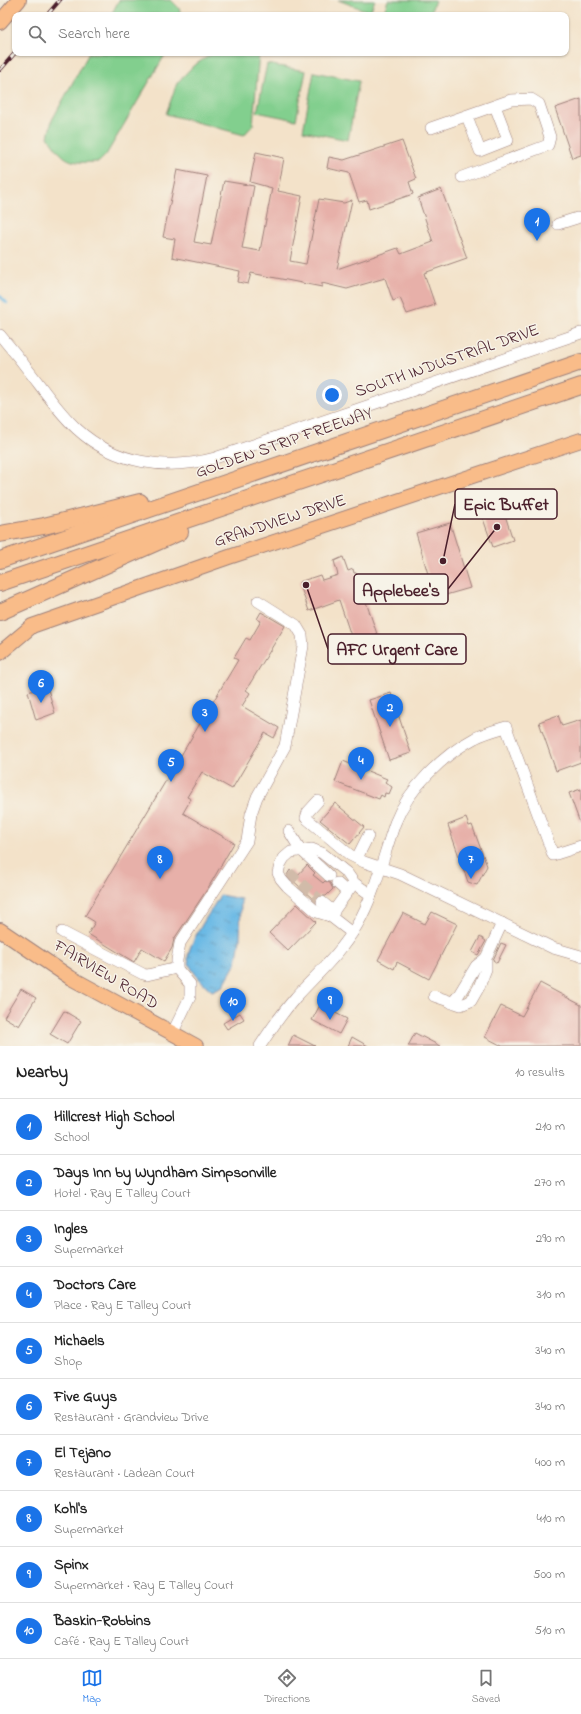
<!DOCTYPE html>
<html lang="en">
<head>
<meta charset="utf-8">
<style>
  :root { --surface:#fff; --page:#f2f2f2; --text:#222; --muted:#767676; --line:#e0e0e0; --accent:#1a73e8 }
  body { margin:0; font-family:"Indie Flower",sans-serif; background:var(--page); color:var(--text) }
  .you { position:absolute; left:332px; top:395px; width:14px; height:14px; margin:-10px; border:3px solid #fff; border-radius:50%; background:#1a73e8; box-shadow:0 0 0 6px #1a73e833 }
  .badge { display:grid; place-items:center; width:26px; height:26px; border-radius:50%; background:var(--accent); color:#fff; font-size:13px; font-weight:700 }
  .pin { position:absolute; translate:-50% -33px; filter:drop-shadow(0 1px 2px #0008) }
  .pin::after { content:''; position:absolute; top:21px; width:14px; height:12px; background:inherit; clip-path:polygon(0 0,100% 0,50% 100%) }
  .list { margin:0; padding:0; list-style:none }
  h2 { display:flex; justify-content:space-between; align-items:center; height:52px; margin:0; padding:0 16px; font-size:17px }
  h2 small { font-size:13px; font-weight:400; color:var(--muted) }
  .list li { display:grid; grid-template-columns:26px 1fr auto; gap:12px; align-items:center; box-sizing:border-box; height:56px; padding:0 16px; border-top:1px solid var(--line) }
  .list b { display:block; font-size:15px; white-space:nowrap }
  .list p { margin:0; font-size:13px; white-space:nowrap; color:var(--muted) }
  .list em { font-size:13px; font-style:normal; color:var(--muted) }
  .icon { flex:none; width:22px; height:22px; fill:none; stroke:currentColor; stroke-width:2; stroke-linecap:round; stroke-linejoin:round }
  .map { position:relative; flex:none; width:581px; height:1046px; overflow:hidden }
  .search { position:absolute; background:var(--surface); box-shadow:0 1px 3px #0004; left:12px; right:12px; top:12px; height:44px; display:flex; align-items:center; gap:10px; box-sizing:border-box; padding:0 14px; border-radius:8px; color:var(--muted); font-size:15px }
  .sheet { height:612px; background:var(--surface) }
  nav { display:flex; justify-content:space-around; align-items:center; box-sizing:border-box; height:56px; border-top:1px solid var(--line); background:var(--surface); font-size:11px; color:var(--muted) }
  nav a { display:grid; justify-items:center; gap:2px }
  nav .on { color:var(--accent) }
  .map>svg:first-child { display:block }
</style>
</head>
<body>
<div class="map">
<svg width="581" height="1046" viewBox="0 0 581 1046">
  <defs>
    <pattern id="water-ripples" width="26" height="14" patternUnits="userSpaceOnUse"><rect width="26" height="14" fill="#6bb9e5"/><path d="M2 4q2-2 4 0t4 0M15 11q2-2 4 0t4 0" fill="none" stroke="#5a96ba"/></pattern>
  </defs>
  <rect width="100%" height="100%" fill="#f7f3e8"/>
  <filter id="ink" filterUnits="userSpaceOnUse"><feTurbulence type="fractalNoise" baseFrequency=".025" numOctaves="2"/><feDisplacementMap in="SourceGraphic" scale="8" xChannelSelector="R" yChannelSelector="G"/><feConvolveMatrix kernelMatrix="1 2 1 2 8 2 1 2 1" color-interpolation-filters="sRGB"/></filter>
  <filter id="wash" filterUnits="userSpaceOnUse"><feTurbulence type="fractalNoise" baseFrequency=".012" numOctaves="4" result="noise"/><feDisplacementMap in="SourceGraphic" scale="16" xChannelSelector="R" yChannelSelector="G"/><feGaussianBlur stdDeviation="0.9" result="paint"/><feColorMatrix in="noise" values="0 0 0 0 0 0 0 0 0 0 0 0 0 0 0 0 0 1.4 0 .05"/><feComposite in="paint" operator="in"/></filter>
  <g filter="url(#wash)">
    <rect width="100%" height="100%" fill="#f3e2c9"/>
    <g fill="#82cf8e" stroke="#66775c">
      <polygon points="119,0 171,0 179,8 181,15 111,15"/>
      <polygon points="338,0 375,0 370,12"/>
      <polygon points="388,0 435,0 430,15 383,15"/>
      <path d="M89,53H166L106,155L99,162C68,163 66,163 48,137L52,120Z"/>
      <polygon points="259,53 253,125 244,135 166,114 177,83 193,66 212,54"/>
      <polygon points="267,64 306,71 296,120 257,112"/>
      <polygon points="314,72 359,81 348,140 303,131"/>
    </g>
    <path fill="url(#water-ripples)" stroke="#5a6c88" d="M220,895L241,899L240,940L236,963L223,986L212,991C204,984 189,970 188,959C187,944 212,910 220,895Z"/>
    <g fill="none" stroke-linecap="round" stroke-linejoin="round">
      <polyline stroke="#6bb9e5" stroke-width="2.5" points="0,296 7,303"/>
    </g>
    <g id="blocks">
      <g fill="#e7b0a9">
        <polygon points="581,99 581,155 572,158 555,108"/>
        <polygon points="402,141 416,179 409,182 413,194 369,209 367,200 359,202 349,173 327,168 329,157 344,160"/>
        <polygon points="256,152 284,158 278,191 302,196 290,261 306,264 319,199 344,203 352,200 337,269 398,248 401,254 433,242 418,198 441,189 467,258 424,273 435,305 407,314 400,298 393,301 385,278 347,289 322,283 322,287 251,273 248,284 238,282 240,271 172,257 175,239 163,237 177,170 207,176 194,242 211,245 224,181 254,186 242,248 260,251 272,188 250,182"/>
        <polygon points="502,506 513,540 493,547 481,513"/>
        <polygon points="450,523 470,588 435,598 416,533"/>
        <polygon points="343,557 348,571 353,569 354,573 356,573 377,634 375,635 376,638 356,645 355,641 353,642 339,600 309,611 299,582 320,575 322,580 338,575 334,561"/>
        <polygon points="261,612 285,626 246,690 250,693 242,706 279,728 274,738 265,733 232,789 202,772 187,797 191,799 183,813 234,843 208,888 174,939 172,948 164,961 142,948 134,962 88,934 95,922 85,916 238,660 234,658 246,638 250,640 261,621 257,619"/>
        <polygon points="47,686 55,713 36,720 28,692"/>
        <polygon points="391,693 411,753 389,760 369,700"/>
        <polygon points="558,715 562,726 581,720 581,762 556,771 539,722"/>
        <polygon points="343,761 387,779 385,782 392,787 389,794 385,793 384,797 381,795 379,799 335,782"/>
        <polygon points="581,789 581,823 580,823 569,793"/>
        <polygon points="335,803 364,827 350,844 320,820"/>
        <polygon points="466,818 469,826 472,825 487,866 477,885 468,882 448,825"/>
        <polygon points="307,865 315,873 313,875 323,883 325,881 330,883 333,889 326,896 319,896 315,901 287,875 290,870 297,876"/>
        <polygon points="297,904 316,922 288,951 269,933"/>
        <polygon points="432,912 457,924 429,979 397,962 394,969 378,960 403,913 425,924"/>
        <polygon points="480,937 486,941 478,955 472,952"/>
        <polygon points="501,943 506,945 497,963 493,960"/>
        <polygon points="540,983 581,1005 581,1046 502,1046 485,1037 501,1006 522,1016"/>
        <polygon points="21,989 36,998 19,1026 4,1017"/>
        <polygon points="320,1005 347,1019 339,1034 312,1020"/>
        <polygon points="64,1011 81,1021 67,1044 50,1034"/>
        <polygon points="240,1013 244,1019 227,1029 223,1023"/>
        <polygon points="415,1033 440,1046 408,1046"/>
        <polygon points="293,1035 315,1046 288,1046"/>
        <polygon points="352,1037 368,1046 348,1046"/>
      </g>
    </g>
  </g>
  <g filter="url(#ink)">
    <use href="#blocks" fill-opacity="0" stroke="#9e807a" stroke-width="1"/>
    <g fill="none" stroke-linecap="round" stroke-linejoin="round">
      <polyline stroke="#d1bba9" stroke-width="11" stroke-dasharray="11 5.5" stroke-linecap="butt" points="289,873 322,902"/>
      <g stroke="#9e807a" stroke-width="12">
        <g id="minor">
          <polyline points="467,116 480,151 508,140 495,106"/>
          <polyline points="431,128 511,100 531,99 539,104 550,137 548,145 462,177"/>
          <polyline points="558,224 577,218"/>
          <path d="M0,335C8,345 17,355 25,366C42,387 57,411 77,429C115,464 167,471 215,458L581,333"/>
          <polyline points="318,801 308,812 306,818 350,855 364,862 400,874 553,948 581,956"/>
          <polyline points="289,831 300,849 329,876"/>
          <polyline points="357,858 368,836"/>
          <polyline points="337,883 347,892"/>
          <polyline points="322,902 334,912"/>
          <polyline points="330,916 354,883"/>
          <polyline points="62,932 143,974 147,975 177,968"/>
          <polyline points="352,933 330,916 317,912 287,886 281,879 278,873 280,865 284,858 291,852 312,849 322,853 347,873 354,883 371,895"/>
          <polyline points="434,996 461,1005 471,1001 479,987 486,969 486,958 502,923"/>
          <polyline points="452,1003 458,996 476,966 486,958"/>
          <polyline points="172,1034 190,997 190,984 177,969 177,960 180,943 247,841 251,814 257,797 285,746 303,646 302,635 296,625 258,601"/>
          <path d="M260,1046C271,1029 283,1012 296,997C318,973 341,953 357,925C375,894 383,857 395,823C408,789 443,755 475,738C485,733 496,730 506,727L553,855L581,846"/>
        </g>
      </g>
      <g stroke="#9e807a" stroke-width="16">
        <g id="major">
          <polyline points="0,22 19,0"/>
          <polyline points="0,653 32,626 229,557 581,440"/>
          <polyline points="0,930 71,978 196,1046"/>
        </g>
      </g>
      <g stroke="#9e807a" stroke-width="18">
        <g id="highway">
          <polyline points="0,534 44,526 140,502"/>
          <polyline points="0,560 581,362"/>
          <polyline points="0,583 581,386"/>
          <polyline points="0,612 180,532"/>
        </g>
      </g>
      <use href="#minor" stroke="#fff" stroke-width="11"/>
      <use href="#major" stroke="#f9bc89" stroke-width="14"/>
      <use href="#highway" stroke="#f9bc89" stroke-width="16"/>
      <g stroke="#4a1f2b" stroke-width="4">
        <g id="rail">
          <polyline points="47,15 60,0"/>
          <polyline points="0,70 15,53"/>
        </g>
      </g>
      <use href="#rail" stroke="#f7f3e8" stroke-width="2.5" stroke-dasharray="8" stroke-linecap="butt"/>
    </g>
  </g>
  <g text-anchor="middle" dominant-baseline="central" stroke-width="3" stroke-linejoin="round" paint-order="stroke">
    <g font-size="17" fill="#4a1f2b" stroke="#f7f3e8">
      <text transform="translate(447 361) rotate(-19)">SOUTH INDUSTRIAL DRIVE</text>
      <text transform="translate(284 443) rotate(-19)">GOLDEN STRIP FREEWAY</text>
      <text transform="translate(280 521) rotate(-18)">GRANDVIEW DRIVE</text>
      <text transform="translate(106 975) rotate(31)">FAIRVIEW ROAD</text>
    </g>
  </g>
  <path fill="none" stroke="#4a1f2b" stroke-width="1.5" d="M443 561L455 504M497 527L448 589M306 585L328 649"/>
  <g fill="#4a1f2b" stroke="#f7f3e8" stroke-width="1.5">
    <circle cx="443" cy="561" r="4"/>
    <circle cx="497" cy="527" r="4"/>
    <circle cx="306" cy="585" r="4"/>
  </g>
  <g fill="#f7f3e8" stroke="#4a1f2b" stroke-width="1.5">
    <rect x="455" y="489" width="102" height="30" rx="4"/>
    <rect x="354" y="574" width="94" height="30" rx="4"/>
    <rect x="328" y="634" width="138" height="30" rx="4"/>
  </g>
  <g font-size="18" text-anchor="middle" font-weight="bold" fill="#4a1f2b">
    <text x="506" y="510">Epic Buffet</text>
    <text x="401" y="596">Applebee's</text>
    <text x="397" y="655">AFC Urgent Care</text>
  </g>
</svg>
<div class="you"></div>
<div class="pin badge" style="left:537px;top:241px">1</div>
<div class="pin badge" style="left:390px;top:727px">2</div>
<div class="pin badge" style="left:205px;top:732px">3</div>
<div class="pin badge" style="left:361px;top:780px">4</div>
<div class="pin badge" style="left:171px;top:782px">5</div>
<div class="pin badge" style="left:41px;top:703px">6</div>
<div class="pin badge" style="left:471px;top:879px">7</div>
<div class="pin badge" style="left:160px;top:879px">8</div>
<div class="pin badge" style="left:330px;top:1020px">9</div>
<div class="pin badge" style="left:233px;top:1021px">10</div>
<div class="search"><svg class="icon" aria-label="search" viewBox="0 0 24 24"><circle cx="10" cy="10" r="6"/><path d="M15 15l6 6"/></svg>Search here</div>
</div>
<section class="sheet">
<h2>Nearby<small>10 results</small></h2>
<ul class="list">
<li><span class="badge">1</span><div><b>Hillcrest High School</b><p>School</p></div><em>210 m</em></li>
<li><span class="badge">2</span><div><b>Days Inn by Wyndham Simpsonville</b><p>Hotel · Ray E Talley Court</p></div><em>270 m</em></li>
<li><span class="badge">3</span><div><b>Ingles</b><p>Supermarket</p></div><em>290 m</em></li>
<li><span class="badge">4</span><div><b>Doctors Care</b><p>Place · Ray E Talley Court</p></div><em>310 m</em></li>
<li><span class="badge">5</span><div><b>Michaels</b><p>Shop</p></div><em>340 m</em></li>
<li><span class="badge">6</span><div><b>Five Guys</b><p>Restaurant · Grandview Drive</p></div><em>340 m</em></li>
<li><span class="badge">7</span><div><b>El Tejano</b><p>Restaurant · Ladean Court</p></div><em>400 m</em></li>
<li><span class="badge">8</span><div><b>Kohl's</b><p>Supermarket</p></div><em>410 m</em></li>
<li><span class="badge">9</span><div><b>Spinx</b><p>Supermarket · Ray E Talley Court</p></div><em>500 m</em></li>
<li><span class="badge">10</span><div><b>Baskin-Robbins</b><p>Café · Ray E Talley Court</p></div><em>510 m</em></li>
</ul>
</section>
<nav>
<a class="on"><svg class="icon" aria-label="map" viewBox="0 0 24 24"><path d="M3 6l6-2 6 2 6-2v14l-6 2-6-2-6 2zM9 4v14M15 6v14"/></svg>Map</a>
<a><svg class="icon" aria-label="directions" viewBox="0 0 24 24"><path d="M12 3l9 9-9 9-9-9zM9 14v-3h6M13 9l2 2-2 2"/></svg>Directions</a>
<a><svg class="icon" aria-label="saved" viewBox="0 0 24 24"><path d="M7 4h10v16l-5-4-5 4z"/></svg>Saved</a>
</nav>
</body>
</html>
